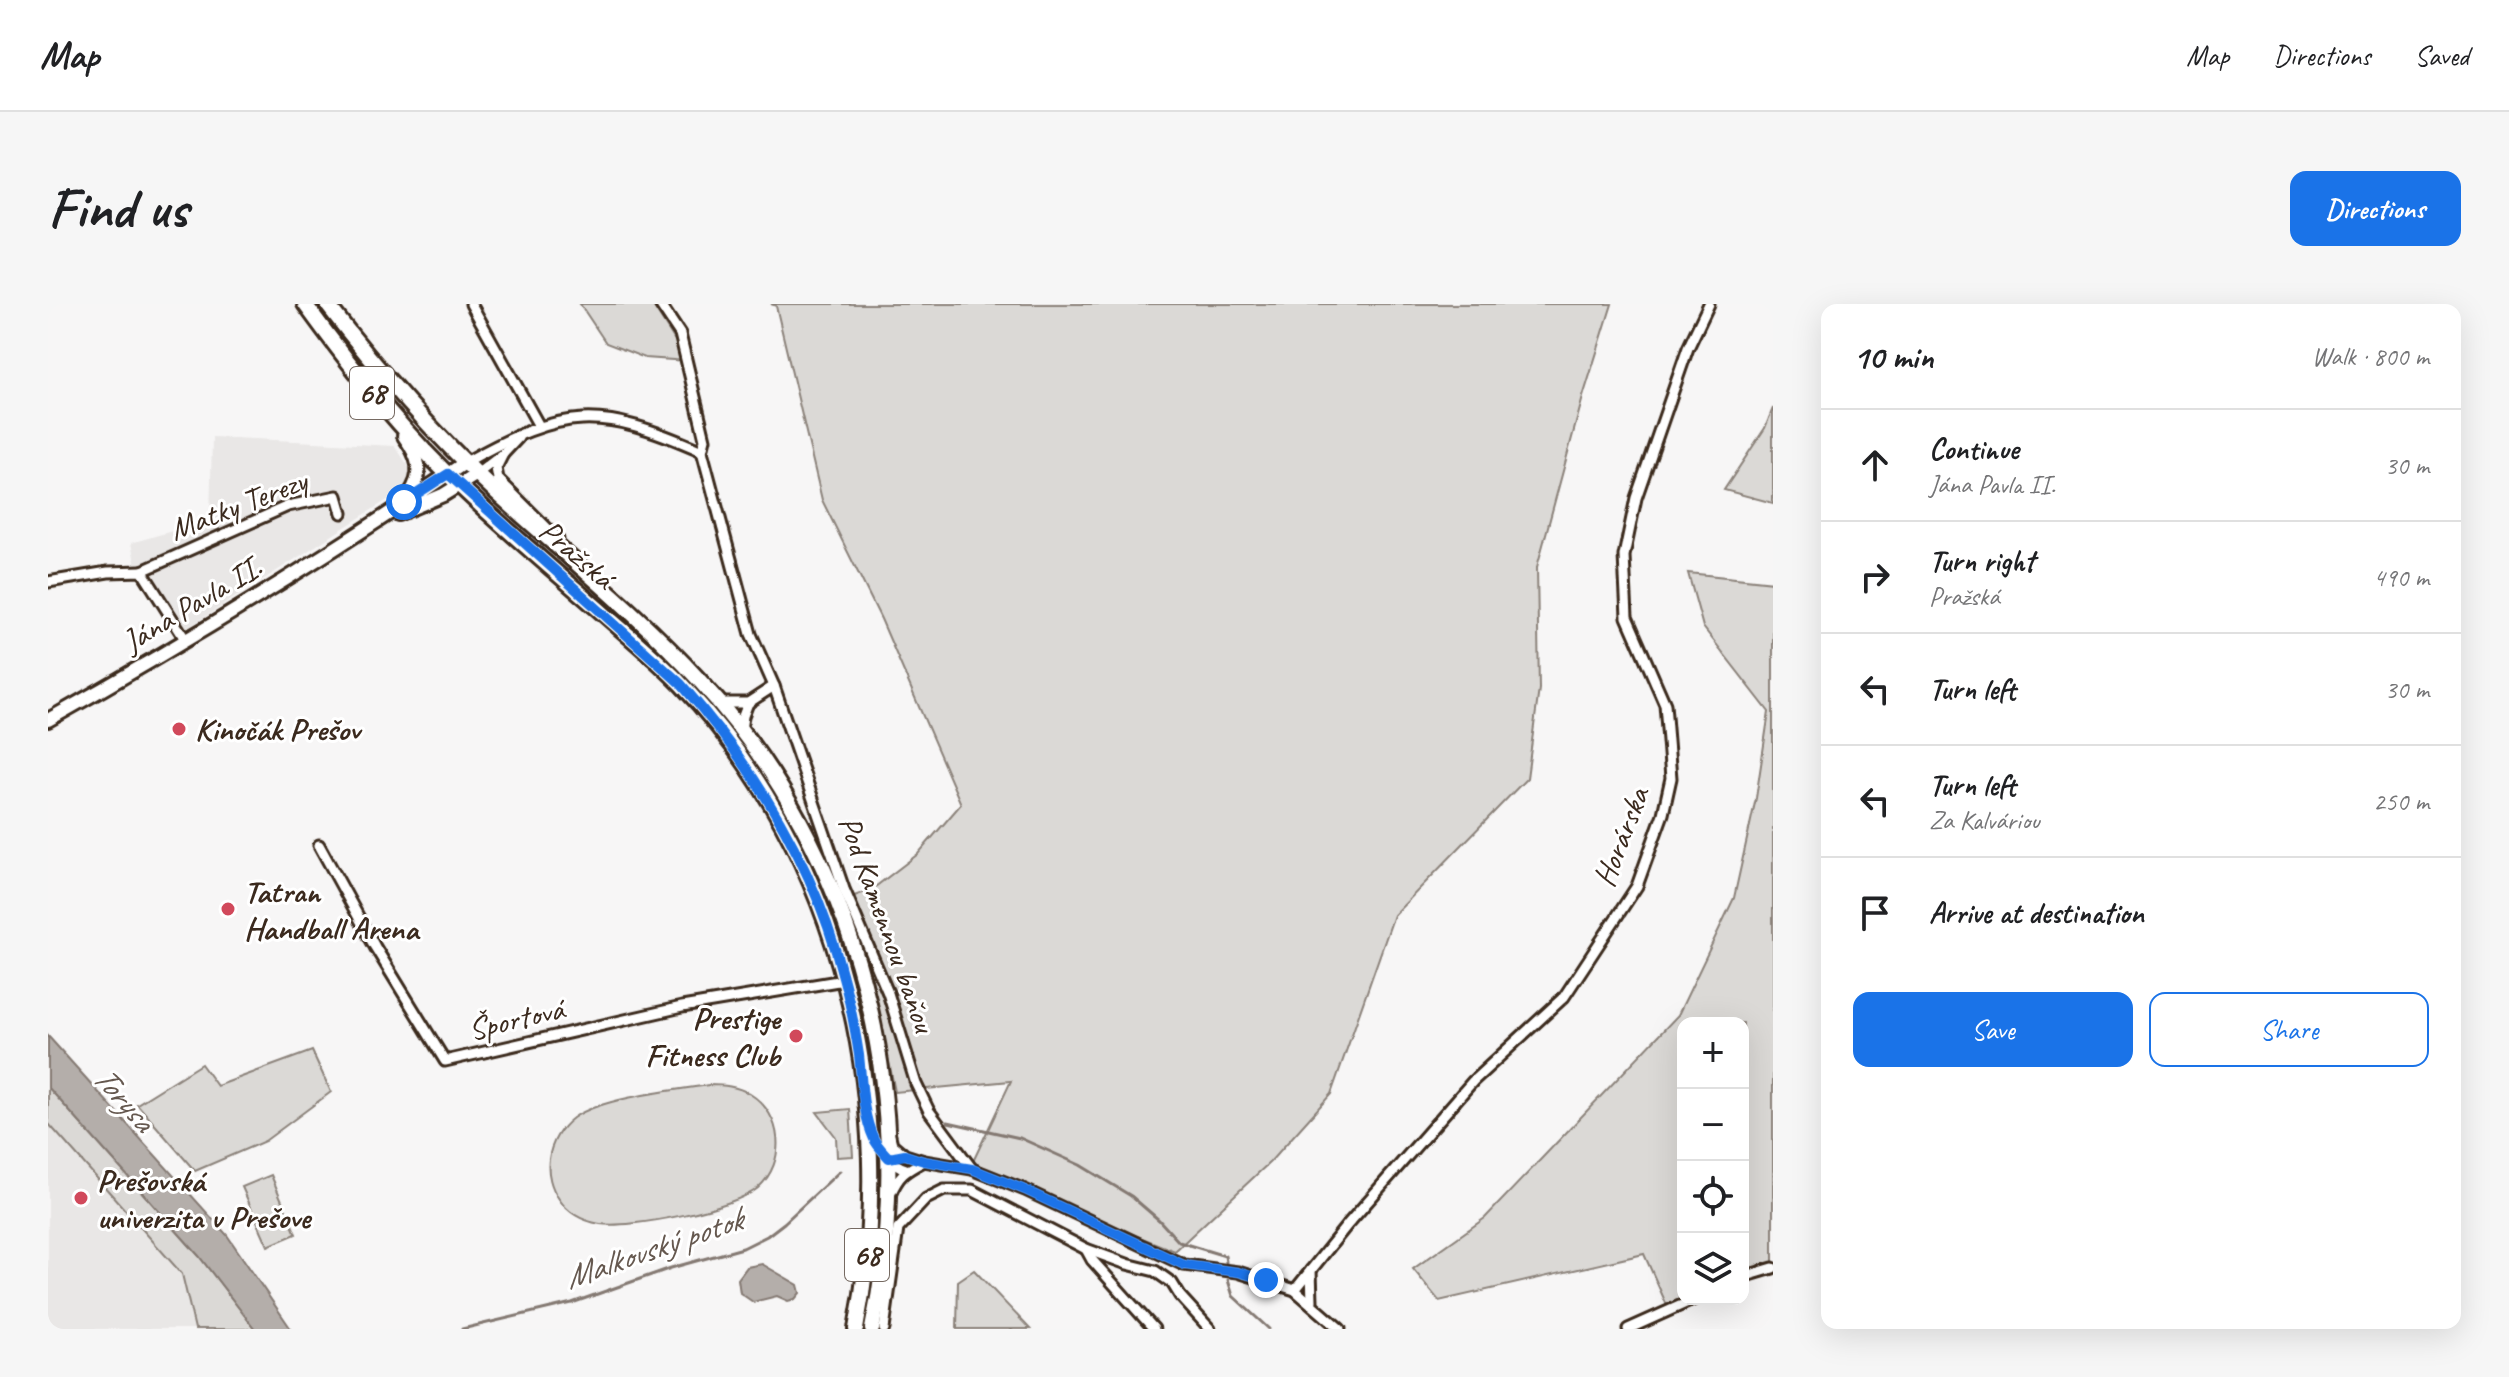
<!DOCTYPE html>
<html lang="en">
<head>
<meta charset="utf-8">
<style>
  :root { --surface:#fff; --page:#f6f6f6; --text:#202124; --muted:#757577; --line:#e0e0e0; --accent:#1a73e8 }
  body { margin:0; font-family:Caveat,sans-serif; background:var(--page); color:var(--text) }
  .controls { position:absolute; right:24px; bottom:24px; display:grid; overflow:hidden; border-radius:16px; box-shadow:0 8px 32px #0002 }
  .controls button { width:72px; height:72px; display:grid; place-items:center; padding:0; border:0; border-bottom:2px solid var(--line); background:var(--surface); color:var(--text); font:40px sans-serif }
  .stop { position:absolute; width:24px; height:24px; margin:-18px; border:6px solid #1a73e8; border-radius:50%; background:#fff }
  .stop.end { background:#1a73e8; border-color:#fff; box-shadow:0 2px 8px #0008 }
  .list { margin:0; padding:0; list-style:none }
  h2 { display:flex; justify-content:space-between; align-items:center; height:104px; margin:0; padding:0 32px; font-size:34px }
  h2 small { font-size:26px; font-weight:400; color:var(--muted) }
  .list li { display:grid; grid-template-columns:52px 1fr auto; gap:24px; align-items:center; box-sizing:border-box; height:112px; padding:0 32px; border-top:2px solid var(--line) }
  .list b { display:block; font-size:30px; white-space:nowrap }
  .list p { margin:0; font-size:26px; white-space:nowrap; color:var(--muted) }
  .list em { font-size:26px; font-style:normal; color:var(--muted) }
  .actions { display:flex; gap:16px; padding:24px 32px }
  .actions a { flex:1; padding:18px 0; border:2px solid var(--accent); border-radius:16px; text-align:center; font-size:28px; color:var(--accent) }
  .actions .main { background:var(--accent); color:#fff }
  .icon { flex:none; width:44px; height:44px; fill:none; stroke:currentColor; stroke-width:2; stroke-linecap:round; stroke-linejoin:round }
  .map { position:relative; flex:none; width:1725px; height:1025px; overflow:hidden; border-radius:16px }
  header { display:flex; align-items:center; gap:48px; box-sizing:border-box; height:112px; padding:0 40px; background:var(--surface); border-bottom:2px solid var(--line) }
  header strong { font-size:38px }
  nav { display:flex; gap:44px; margin-inline-start:auto; font-size:28px }
  .intro { display:flex; align-items:center; justify-content:space-between; box-sizing:border-box; height:192px; padding:0 48px }
  h1 { margin:0; font-size:56px }
  .button { padding:20px 36px; border-radius:16px; background:var(--accent); color:#fff; font-size:28px; font-weight:700 }
  main { display:flex; gap:48px; padding:0 48px }
  aside { flex:1; background:var(--surface); border-radius:16px; box-shadow:0 8px 32px #0002 }
  .map>svg:first-child { display:block }
</style>
</head>
<body>
<header>
<strong>Map</strong>
<nav><a>Map</a><a>Directions</a><a>Saved</a></nav>
</header>
<div class="intro"><h1>Find us</h1><a class="button">Directions</a></div>
<main>
<div class="map">
<svg width="1725" height="1025" viewBox="0 0 1725 1025">
  <rect width="100%" height="100%" fill="#f7f6f6"/>
  <filter id="ink" filterUnits="userSpaceOnUse"><feTurbulence type="fractalNoise" baseFrequency=".0125" numOctaves="2"/><feDisplacementMap in="SourceGraphic" scale="16" xChannelSelector="R" yChannelSelector="G"/><feConvolveMatrix kernelMatrix="1 2 1 2 8 2 1 2 1" color-interpolation-filters="sRGB"/></filter>
  <g filter="url(#ink)">
    <g fill="#e9e7e6">
      <polygon points="164,133 347,142 363,166 357,183 347,191 127,332 112,301 89,267 83,239 162,216"/>
      <polygon points="0,819 134,970 147,1025 0,1025"/>
    </g>
    <g fill="#dbd9d6" stroke="#8b827a" stroke-width="2">
      <polygon points="532,0 619,0 607,5 640,57 597,54 558,39"/>
      <polygon points="723,0 1564,0 1535,93 1489,263 1491,385 1479,474 1346,611 1283,790 1222,858 1127,947 921,866 963,777 847,788 830,702 792,597 823,586 870,550 913,500 833,315 774,196 728,2"/>
      <polygon points="1725,104 1725,199 1676,186 1717,124"/>
      <polygon points="1640,269 1725,278 1725,963 1695,971 1695,719 1635,719 1635,995 1639,995 1621,1006 1596,950 1391,997 1365,965 1437,914 1630,711 1686,594 1708,494 1721,408 1655,323"/>
      <polygon points="264,747 283,788 217,837 147,867 89,800 153,760 169,782"/>
      <path d="M661,781C675,781 689,782 702,790C735,810 739,858 710,884C687,904 582,925 552,920C535,917 520,909 511,895C503,884 499,869 501,855C503,839 512,824 525,814C553,794 626,786 661,781Z"/>
      <polygon points="0,783 151,952 207,1025 147,1025 134,970 0,819"/>
      <polygon points="802,805 805,852 789,853 788,833 769,808"/>
      <polygon points="223,871 248,930 220,942 194,883"/>
      <polygon points="926,966 982,1025 909,1025 910,977"/>
    </g>
    <g fill="#b4aeaa" stroke="#847972" stroke-width="2">
      <polygon points="0,732 179,931 243,1025 207,1025 151,952 0,783"/>
      <polygon points="714,960 750,981 752,989 747,995 740,997 729,992 705,998 692,989 690,975 699,963"/>
    </g>
    <g fill="none" stroke-linecap="round" stroke-linejoin="round">
      <g stroke="#847972" stroke-width="3">
        <polyline points="900,818 972,834 1032,861 1083,892 1111,916 1131,938 1177,952 1178,958"/>
        <polyline points="1180,976 1185,992 1221,1025"/>
        <polyline points="414,1025 524,999 623,964 695,944 719,932 736,919 792,867"/>
      </g>
      <g stroke="#3b2a1e" stroke-width="15">
        <g id="street">
          <polyline points="423,0 491,122"/>
          <polyline points="612,0 632,30 657,135 654,147 703,330 726,382 796,585 840,689 868,780 881,807 924,865"/>
          <polyline points="455,150 448,164 450,175 510,235"/>
          <path d="M418,158C516,103 552,102 654,147"/>
          <polyline points="429,170 455,150 470,134"/>
          <polyline points="94,267 240,202 289,192 294,209"/>
          <polyline points="0,278 60,268 94,267 137,335"/>
          <polyline points="672,399 700,399 726,382"/>
          <polyline points="693,426 695,412 700,399"/>
          <polyline points="271,541 327,643 397,757 634,703 796,676"/>
          <path d="M824,828C829,844 842,860 858,865"/>
          <polyline points="842,832 844,840 857,851 876,857 924,865 977,886 1136,961 1190,968 1247,986 1292,1025"/>
          <path d="M842,891C851,870 857,867 876,857"/>
          <polyline points="1038,945 1044,956 1106,1025"/>
          <polyline points="1263,966 1264,997"/>
          <polyline points="1695,973 1725,964"/>
          <polyline points="1247,986 1300,920 1425,777 1516,693 1589,582 1615,510 1623,474 1617,400 1579,313 1576,252 1588,194 1640,44 1661,0"/>
          <polyline points="836,1025 850,925 878,895 896,886 924,886 1038,945 1079,960 1107,967 1124,979 1132,992 1162,1025"/>
          <polyline points="1580,1025 1647,995"/>
        </g>
      </g>
      <g stroke="#3b2a1e" stroke-width="18">
        <g id="secondary">
          <path d="M356,132C371,153 377,169 361,191"/>
          <polyline points="350,210 395,191 429,170"/>
          <path d="M0,416C142,336 283,250 418,158"/>
        </g>
      </g>
      <g stroke="#3b2a1e" stroke-width="20">
        <g id="primary">
          <path d="M257,0C304,65 354,128 413,183C459,227 508,268 556,310C582,333 610,356 634,381C794,549 852,800 808,1025"/>
          <path d="M279,0C330,67 387,131 448,188C516,250 589,308 652,377C811,550 873,796 824,1025"/>
        </g>
      </g>
      <use href="#street" stroke="#fff" stroke-width="9"/>
      <use href="#secondary" stroke="#fff" stroke-width="12"/>
      <use href="#primary" stroke="#fff" stroke-width="14"/>
    </g>
  </g>
  <g fill="none" stroke-linecap="round" stroke-linejoin="round" filter="url(#ink)">
    <path stroke="#1a73e8" stroke-width="10" d="M356,198L400,170L633,380C708,465 767,562 795,673C802,698 807,725 811,751C814,778 814,810 826,835C829,842 836,848 841,854L857,851L876,857L924,865L977,886L1136,961L1190,968L1218,976"/>
  </g>
  <g fill="#d1495b" stroke="#fff" stroke-width="3">
    <circle cx="131" cy="425" r="8"/>
    <circle cx="180" cy="605" r="8"/>
    <circle cx="748" cy="732" r="8"/>
    <circle cx="33" cy="894" r="8"/>
  </g>
  <g text-anchor="middle" dominant-baseline="central" stroke-width="6" stroke-linejoin="round" paint-order="stroke">
    <g fill="#fff" stroke="#766a62" stroke-width="2">
      <rect x="302" y="63" width="44" height="52" rx="6"/>
      <rect x="797" y="925" width="44" height="52" rx="6"/>
    </g>
    <g font-size="30" font-weight="bold" fill="#3b2a1e">
      <text x="324" y="89">68</text>
      <text x="819" y="951">68</text>
    </g>
    <g font-size="32" fill="#3b2a1e" stroke="#fff">
      <text transform="translate(190 201) rotate(-21)">Matky Terezy</text>
      <text transform="translate(529 250) rotate(41)">Pražská</text>
      <text transform="translate(144 300) rotate(-31)">Jána Pavla II.</text>
      <text transform="translate(1573 533) rotate(-69)">Horárska</text>
      <text transform="translate(839 620) rotate(70)">Pod Kamennou baňou</text>
      <text transform="translate(468 715) rotate(-13)">Športová</text>
    </g>
    <g font-size="32" font-weight="bold" fill="#3b2a1e" stroke="#fff" text-anchor="start">
      <text x="147" y="425">Kinočák Prešov</text>
      <text x="196" y="587">Tatran<tspan x="196" dy="37">Handball Arena</tspan></text>
      <text x="732" y="714" text-anchor="end">Prestige<tspan x="732" dy="37">Fitness Club</tspan></text>
      <text x="49" y="876">Prešovská<tspan x="49" dy="37">univerzita v Prešove</tspan></text>
    </g>
    <g font-size="34" font-style="italic" fill="#65584f" stroke="#fff">
      <text transform="translate(76 794) rotate(49)">Torysa</text>
      <text transform="translate(605 944) rotate(-19)">Malkovský potok</text>
    </g>
  </g>
</svg>
<div class="controls">
<button>+</button>
<button>−</button>
<button><svg class="icon" aria-label="locate" viewBox="0 0 24 24"><circle cx="12" cy="12" r="6"/><path d="M12 2v4M12 18v4M2 12h4M18 12h4"/></svg></button>
<button><svg class="icon" aria-label="layers" viewBox="0 0 24 24"><path d="M12 4l9 5-9 5-9-5zM3 14l9 5 9-5"/></svg></button>
</div>
<div class="stop" style="left:356px;top:198px"></div>
<div class="stop end" style="left:1218px;top:976px"></div>
</div>
<aside>
<h2>10 min<small>Walk · 800 m</small></h2>
<ul class="list">
<li><svg class="icon" aria-label="ahead" viewBox="0 0 24 24"><path d="M12 20V5M6 11l6-6 6 6"/></svg><div><b>Continue</b><p>Jána Pavla II.</p></div><em>30 m</em></li>
<li><svg class="icon" aria-label="right" viewBox="0 0 24 24"><path d="M7 20v-9h11M14 6l5 5-5 5"/></svg><div><b>Turn right</b><p>Pražská</p></div><em>490 m</em></li>
<li><svg class="icon" aria-label="left" viewBox="0 0 24 24"><path d="M17 20v-9H6M10 6l-5 5 5 5"/></svg><div><b>Turn left</b></div><em>30 m</em></li>
<li><svg class="icon" aria-label="left" viewBox="0 0 24 24"><path d="M17 20v-9H6M10 6l-5 5 5 5"/></svg><div><b>Turn left</b><p>Za Kalváriou</p></div><em>250 m</em></li>
<li><svg class="icon" aria-label="arrive" viewBox="0 0 24 24"><path d="M6 21V4h12l-3 4 3 4H6"/></svg><div><b>Arrive at destination</b></div></li>
</ul>
<div class="actions"><a class="main">Save</a><a>Share</a></div>
</aside>
</main>
</body>
</html>
